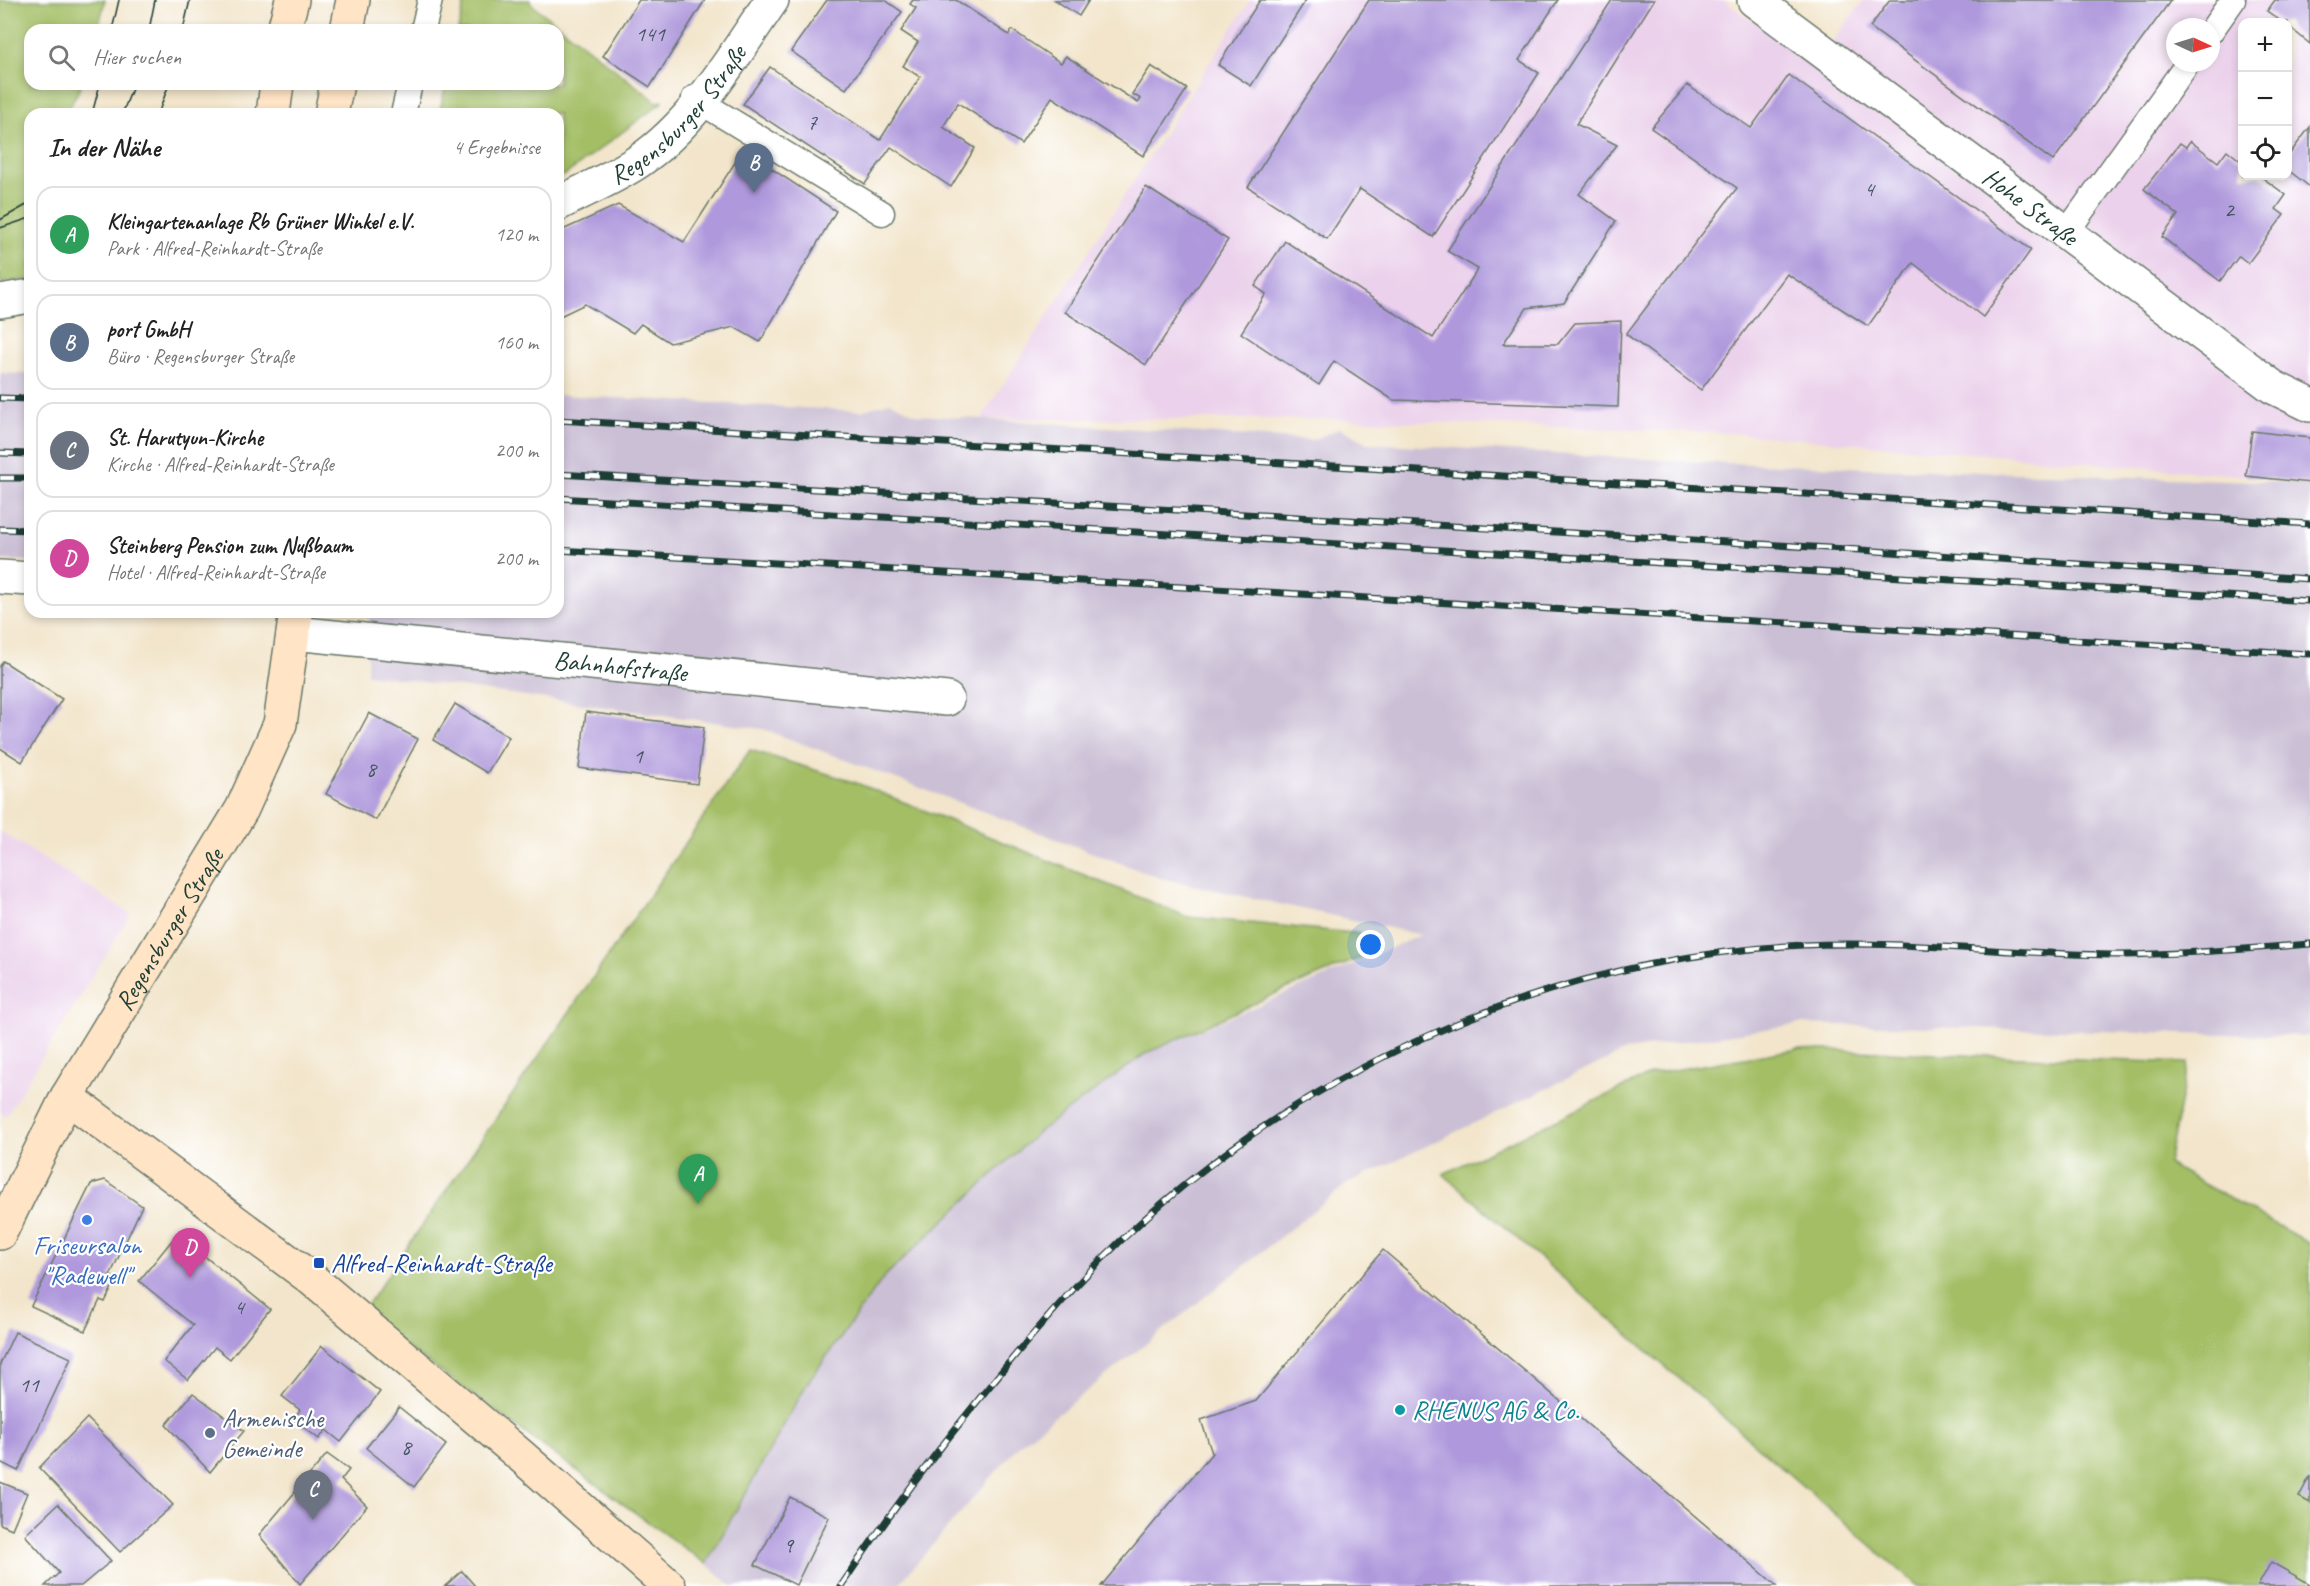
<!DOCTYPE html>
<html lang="de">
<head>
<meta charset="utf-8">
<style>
  :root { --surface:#fff; --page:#f2f2f2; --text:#222; --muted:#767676; --line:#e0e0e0; --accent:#db2777 }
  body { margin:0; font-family:Caveat,sans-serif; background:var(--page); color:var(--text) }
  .controls { position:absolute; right:18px; top:18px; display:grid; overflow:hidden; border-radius:12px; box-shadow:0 3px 9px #0003 }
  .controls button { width:54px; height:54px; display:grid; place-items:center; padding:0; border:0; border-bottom:2px solid var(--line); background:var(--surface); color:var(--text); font:30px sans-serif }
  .compass { position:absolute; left:2166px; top:18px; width:54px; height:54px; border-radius:50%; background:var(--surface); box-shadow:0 3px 9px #0003; rotate:94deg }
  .you { position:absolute; left:1371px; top:945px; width:21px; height:21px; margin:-15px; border:4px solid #fff; border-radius:50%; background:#1a73e8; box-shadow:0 0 0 9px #1a73e833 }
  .badge { display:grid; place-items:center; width:39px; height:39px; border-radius:50%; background:var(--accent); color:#fff; font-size:20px; font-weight:700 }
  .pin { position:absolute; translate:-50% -50px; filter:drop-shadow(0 2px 3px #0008) }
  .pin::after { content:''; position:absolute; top:32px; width:21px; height:18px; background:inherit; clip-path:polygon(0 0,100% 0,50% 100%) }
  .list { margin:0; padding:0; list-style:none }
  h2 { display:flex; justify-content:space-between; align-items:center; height:78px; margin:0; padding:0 24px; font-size:26px }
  h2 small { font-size:20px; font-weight:400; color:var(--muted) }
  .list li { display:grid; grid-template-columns:39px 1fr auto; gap:18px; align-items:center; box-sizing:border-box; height:96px; margin:0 12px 12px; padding:0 12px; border:2px solid var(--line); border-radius:18px }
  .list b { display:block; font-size:22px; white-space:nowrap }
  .list p { margin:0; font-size:20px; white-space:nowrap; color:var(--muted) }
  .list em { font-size:20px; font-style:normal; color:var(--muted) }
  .icon { flex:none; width:33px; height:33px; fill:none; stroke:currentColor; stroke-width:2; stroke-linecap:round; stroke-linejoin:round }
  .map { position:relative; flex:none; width:2310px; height:1586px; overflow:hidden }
  .search { position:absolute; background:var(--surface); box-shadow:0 3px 9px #0003; left:24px; top:24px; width:540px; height:66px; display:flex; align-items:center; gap:15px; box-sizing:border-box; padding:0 21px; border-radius:18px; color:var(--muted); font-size:22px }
  .panel { position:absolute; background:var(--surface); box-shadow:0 3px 9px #0003; left:24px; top:108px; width:540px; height:510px; border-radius:18px }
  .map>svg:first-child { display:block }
</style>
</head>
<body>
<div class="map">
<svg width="2310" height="1586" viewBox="0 0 2310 1586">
  <rect width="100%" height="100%" fill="#fff"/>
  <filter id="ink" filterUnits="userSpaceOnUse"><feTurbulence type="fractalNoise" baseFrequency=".0167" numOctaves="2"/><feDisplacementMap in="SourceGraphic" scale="12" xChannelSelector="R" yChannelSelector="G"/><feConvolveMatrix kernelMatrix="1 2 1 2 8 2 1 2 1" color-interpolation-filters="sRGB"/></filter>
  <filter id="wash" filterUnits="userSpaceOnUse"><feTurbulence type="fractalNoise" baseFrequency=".008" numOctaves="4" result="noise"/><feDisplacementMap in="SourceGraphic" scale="24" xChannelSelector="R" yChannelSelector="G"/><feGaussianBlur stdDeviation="1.35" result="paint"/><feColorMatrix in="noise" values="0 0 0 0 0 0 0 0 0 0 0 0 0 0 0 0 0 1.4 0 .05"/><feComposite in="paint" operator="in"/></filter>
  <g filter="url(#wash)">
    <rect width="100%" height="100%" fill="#f2e5cb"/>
    <g fill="#ebd1eb" fill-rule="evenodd">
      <path d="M1250,0H1724L1814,65L1864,0H2310V481L1728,433L1333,419H981ZM2242,22H2288V176H2242ZM2175,27H2211V63H2175Z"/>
      <polygon points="0,831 131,914 6,1116 0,1111"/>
    </g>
    <g fill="#cbbfd5">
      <polygon points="0,373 30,374 30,561 0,560"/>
      <polygon points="558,395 861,411 890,402 918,415 1313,440 1340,428 1368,443 1697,462 2310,483 2310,1036 1799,1024 1627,1050 1347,1184 1020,1444 897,1586 732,1586 706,1564 808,1382 884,1277 1038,1132 1145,1054 1421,935 1160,878 763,729 367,674 369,612 558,612"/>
    </g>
    <g fill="#a3be65" stroke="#617e4c" stroke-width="1.5">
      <polygon points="0,0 105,0 98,30 30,30 30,84 82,84 66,114 30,114 30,279 0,283"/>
      <polygon points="465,0 530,0 530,3 657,102 664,101 565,175 558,177 558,114 439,114 446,84 558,84 558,30 458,30"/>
      <polygon points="750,750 854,782 1188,917 1363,934 1367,955 1279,992 1145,1054 1038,1132 884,1277 808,1382 706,1564 361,1314"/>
      <polygon points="1797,1049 2188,1063 2168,1164 2310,1244 2310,1586 1918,1586 1443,1174 1651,1074"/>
    </g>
    <g id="blocks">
      <g fill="#af99dc">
        <polygon points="639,0 705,0 650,87 603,56"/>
        <polygon points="827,0 885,0 902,12 846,89 791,51"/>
        <polygon points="913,0 956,0 1009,35 1012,30 1061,63 1066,56 1138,103 1141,99 1132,94 1151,66 1187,89 1143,156 1052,97 1021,144 958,103 943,127 975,148 951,187 891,147 865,184 743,104 770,67 880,140 920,77 903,66 918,42 901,31 916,8 910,4"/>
        <polygon points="1055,0 1089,0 1079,16"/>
        <polygon points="1260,0 1306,0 1251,86 1218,65"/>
        <polygon points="1369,0 1558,0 1519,60 1539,73 1433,237 1360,189 1327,239 1248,187"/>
        <polygon points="1612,0 1654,0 1576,124 1617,145 1579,194 1616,221 1564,303 1527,308 1503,344 1558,344 1575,323 1621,321 1618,407 1393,400 1334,361 1319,385 1241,333 1266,294 1255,286 1285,241 1433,338 1478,269 1447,251"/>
        <polygon points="1890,0 2171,0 2053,161 1870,27"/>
        <polygon points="2275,0 2310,0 2310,44 2288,26 2288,22 2282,22 2267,11"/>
        <polygon points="1789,75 2031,250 1983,317 1913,263 1868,326 1787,274 1701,390 1626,334 1737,188 1651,128 1687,85 1751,128"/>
        <polygon points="2310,127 2310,187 2288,170 2288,156"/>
        <polygon points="2190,141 2218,162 2227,150 2242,162 2242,176 2260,176 2286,195 2276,209 2284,215 2248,263 2239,256 2220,281 2162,237 2178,215 2144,189 2180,143 2186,147"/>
        <polygon points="743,150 836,211 760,342 734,327 670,343 641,324 633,333 585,304 558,317 558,232 618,205 684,242"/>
        <polygon points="1146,187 1228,240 1146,365 1065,312"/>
        <polygon points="2252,431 2310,438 2310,483 2246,476"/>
        <polygon points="3,661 62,699 22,762 0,748 0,666"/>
        <polygon points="455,704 509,737 487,773 433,740"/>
        <polygon points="586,712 704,727 697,784 579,768"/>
        <polygon points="369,713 418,739 376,820 326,794"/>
        <polygon points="105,1180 142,1206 110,1276 116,1279 105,1302 100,1300 85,1331 31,1306 91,1184"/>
        <polygon points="177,1234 270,1309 230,1359 215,1347 188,1380 164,1361 193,1325 139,1281"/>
        <polygon points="1383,1250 1777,1586 1101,1586 1212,1453 1201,1420 1256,1401"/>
        <polygon points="15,1332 71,1358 18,1471 0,1462 0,1364"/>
        <polygon points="322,1346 380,1392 341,1442 326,1430 319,1439 293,1419 300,1410 282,1396"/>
        <polygon points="193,1393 244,1431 210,1472 166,1425"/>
        <polygon points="399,1407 446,1445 414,1487 366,1448"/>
        <polygon points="87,1418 173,1505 120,1552 39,1468"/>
        <polygon points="327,1454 349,1470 341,1480 367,1506 300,1584 259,1535"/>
        <polygon points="2310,1476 2310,1503 2299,1497"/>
        <polygon points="0,1482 27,1493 12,1529 0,1524"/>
        <polygon points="790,1497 829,1517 796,1585 755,1565"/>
        <polygon points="58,1504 111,1561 81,1586 45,1586 59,1573 25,1535"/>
        <polygon points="2271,1562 2310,1584 2310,1586 2258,1586"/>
        <polygon points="462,1571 475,1586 445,1586"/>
      </g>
    </g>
  </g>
  <g filter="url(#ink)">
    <use href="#blocks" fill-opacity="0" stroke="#697869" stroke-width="1.5"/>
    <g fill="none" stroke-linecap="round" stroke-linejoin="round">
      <g stroke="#697869" stroke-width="27">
        <g id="lane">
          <polyline points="423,30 430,0"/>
          <polyline points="2211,31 2233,0"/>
          <polyline points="694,98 882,213"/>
          <polyline points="403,114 410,84"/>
          <polyline points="2066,233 2188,63"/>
        </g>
      </g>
      <g stroke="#697869" stroke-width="36">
        <g id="street">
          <path id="s1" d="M1754,0L2273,387L2310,405"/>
          <path id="s2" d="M558,204C584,190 614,178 639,161C696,122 733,56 772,0"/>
          <polyline points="0,301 30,296"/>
          <polyline points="0,577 30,579"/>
          <path id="s3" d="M294,633L947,699"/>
        </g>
      </g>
      <g stroke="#697869" stroke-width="36">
        <g id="secondary">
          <polyline points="284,30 292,0"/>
          <polyline points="347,30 353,0"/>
          <polyline points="273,114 277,84"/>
          <polyline points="331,114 337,84"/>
          <polyline points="67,1097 308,1276 520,1455 669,1586"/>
          <path id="s4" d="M0,1233L67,1097L242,809L280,724L296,612"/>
        </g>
      </g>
      <use href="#lane" stroke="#fff" stroke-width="24"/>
      <use href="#street" stroke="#fff" stroke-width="33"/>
      <use href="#secondary" stroke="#ffe4c6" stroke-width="33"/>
      <g stroke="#1f3d34" stroke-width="1.5">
        <polyline points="112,30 119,0"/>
        <polyline points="149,30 155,0"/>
        <polyline points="183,30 190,0"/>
        <polyline points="92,114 100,84"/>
        <polyline points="122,114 134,84"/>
        <polyline points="158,114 169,84"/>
        <polyline points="0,220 30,203"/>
        <polyline points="0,228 30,218"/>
      </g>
      <g stroke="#1f3d34" stroke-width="7">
        <g id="rail">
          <polyline points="0,398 30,399"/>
          <polyline points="558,420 2310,524"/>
          <polyline points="0,453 30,454"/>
          <polyline points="558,474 1829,548 2310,579"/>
          <polyline points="0,478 30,478"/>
          <polyline points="558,498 2310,601"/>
          <polyline points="0,529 30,530"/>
          <polyline points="558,550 2310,654"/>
          <path d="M841,1586C895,1505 954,1428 1017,1353C1043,1323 1069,1292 1098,1263C1283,1077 1539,958 1803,945C1909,940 2015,955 2121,955C2184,954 2247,949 2310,944"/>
        </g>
      </g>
      <use href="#rail" stroke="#fff" stroke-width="4.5" stroke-dasharray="14" stroke-linecap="butt"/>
    </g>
  </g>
  <circle fill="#3f7fe0" stroke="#fff" stroke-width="2" cx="87" cy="1220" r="6"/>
  <rect fill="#1a4fb4" stroke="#fff" stroke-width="2" x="313" y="1257" width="12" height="12" rx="3"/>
  <circle fill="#0f9aa8" stroke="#fff" stroke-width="2" cx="1400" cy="1410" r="6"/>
  <circle fill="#5c6f8a" stroke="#fff" stroke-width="2" cx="210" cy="1433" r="6"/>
  <g text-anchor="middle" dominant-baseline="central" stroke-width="4.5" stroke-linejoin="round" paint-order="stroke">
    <g font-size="22" fill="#43545e">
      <text x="650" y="34">141</text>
      <text x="812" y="122">7</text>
      <text x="1869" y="189">4</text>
      <text x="2229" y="210">2</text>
      <text x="638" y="756">1</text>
      <text x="371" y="769">8</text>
      <text x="239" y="1307">4</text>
      <text x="29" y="1385">11</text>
      <text x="406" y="1447">8</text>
      <text x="788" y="1545">9</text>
    </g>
    <g font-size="26" fill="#1f3d34" stroke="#fff">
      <text stroke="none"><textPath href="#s2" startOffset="152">Regensburger Straße</textPath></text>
      <text stroke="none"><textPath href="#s1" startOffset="345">Hohe Straße</textPath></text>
      <text stroke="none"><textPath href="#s3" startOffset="328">Bahnhofstraße</textPath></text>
      <text stroke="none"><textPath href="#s4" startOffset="348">Regensburger Straße</textPath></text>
    </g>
    <g font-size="26" fill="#366cbe" stroke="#fff">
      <text x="87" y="1245">Friseursalon<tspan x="87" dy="30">"Radewell"</tspan></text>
    </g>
    <g font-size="26" fill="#164399" stroke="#fff" text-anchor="start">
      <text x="331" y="1263">Alfred-Reinhardt-Straße</text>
    </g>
    <g font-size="26" fill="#0d838f" stroke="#fff" text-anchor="start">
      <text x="1412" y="1410">RHENUS AG &amp; Co.</text>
    </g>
    <g font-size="26" fill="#4e5e75" stroke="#fff" text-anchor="start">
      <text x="222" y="1418">Armenische<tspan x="222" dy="30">Gemeinde</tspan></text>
    </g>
  </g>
</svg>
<div class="controls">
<button>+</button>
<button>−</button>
<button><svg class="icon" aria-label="locate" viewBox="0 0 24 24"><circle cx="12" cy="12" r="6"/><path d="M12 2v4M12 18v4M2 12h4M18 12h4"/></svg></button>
</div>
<svg class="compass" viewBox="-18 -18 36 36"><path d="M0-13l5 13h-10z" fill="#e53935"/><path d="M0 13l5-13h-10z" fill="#767676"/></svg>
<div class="you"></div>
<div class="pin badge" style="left:698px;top:1204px;background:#2e9e5b">A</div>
<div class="pin badge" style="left:754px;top:193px;background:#5c6f8a">B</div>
<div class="pin badge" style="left:313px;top:1520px;background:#6b7280">C</div>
<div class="pin badge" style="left:190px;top:1278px;background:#d1479c">D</div>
<div class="search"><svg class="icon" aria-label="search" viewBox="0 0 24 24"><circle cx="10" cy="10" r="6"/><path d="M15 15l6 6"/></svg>Hier suchen</div>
<section class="panel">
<h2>In der Nähe<small>4 Ergebnisse</small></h2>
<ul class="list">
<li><span class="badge" style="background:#2e9e5b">A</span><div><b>Kleingartenanlage Rb Grüner Winkel e.V.</b><p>Park · Alfred-Reinhardt-Straße</p></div><em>120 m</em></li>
<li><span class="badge" style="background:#5c6f8a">B</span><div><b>port GmbH</b><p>Büro · Regensburger Straße</p></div><em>160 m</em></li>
<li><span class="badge" style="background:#6b7280">C</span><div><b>St. Harutyun-Kirche</b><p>Kirche · Alfred-Reinhardt-Straße</p></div><em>200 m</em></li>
<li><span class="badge" style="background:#d1479c">D</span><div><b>Steinberg Pension zum Nußbaum</b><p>Hotel · Alfred-Reinhardt-Straße</p></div><em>200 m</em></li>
</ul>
</section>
</div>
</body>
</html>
